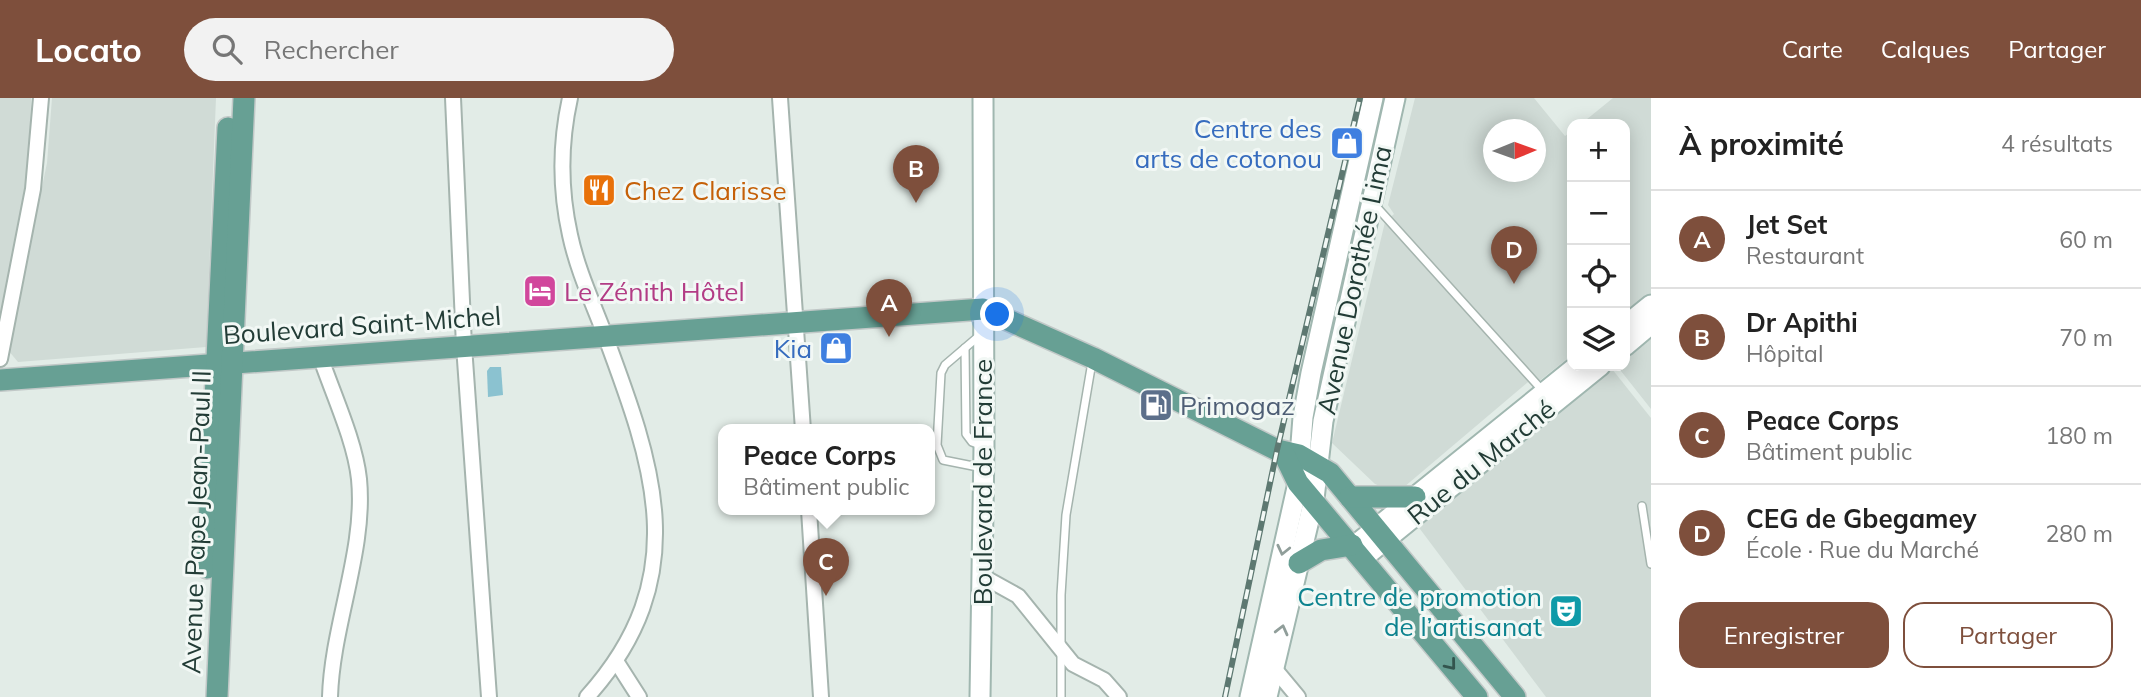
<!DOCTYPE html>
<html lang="fr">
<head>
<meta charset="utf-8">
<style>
  :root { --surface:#fff; --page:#f2f2f2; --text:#222; --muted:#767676; --line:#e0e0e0; --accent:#7e4f3c }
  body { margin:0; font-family:Mulish,sans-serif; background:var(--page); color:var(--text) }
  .controls { position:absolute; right:21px; top:21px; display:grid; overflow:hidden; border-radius:14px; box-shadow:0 4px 18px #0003 }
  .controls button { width:63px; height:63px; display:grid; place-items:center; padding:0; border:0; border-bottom:2px solid var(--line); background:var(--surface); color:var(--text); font:35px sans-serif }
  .compass { position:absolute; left:1483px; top:21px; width:63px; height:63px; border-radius:50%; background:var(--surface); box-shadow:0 4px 18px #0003; rotate:89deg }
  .you { position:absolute; left:998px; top:217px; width:24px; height:24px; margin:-18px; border:5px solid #fff; border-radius:50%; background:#1a73e8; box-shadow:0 0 0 10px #1a73e833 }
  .badge { display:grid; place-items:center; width:46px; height:46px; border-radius:50%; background:var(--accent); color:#fff; font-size:23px; font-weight:700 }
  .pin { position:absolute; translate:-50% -58px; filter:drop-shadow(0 2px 4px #0008) }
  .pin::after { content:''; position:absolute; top:37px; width:24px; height:21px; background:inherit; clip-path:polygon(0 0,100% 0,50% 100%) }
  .popup { position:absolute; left:718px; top:326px; width:217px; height:91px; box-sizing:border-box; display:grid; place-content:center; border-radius:14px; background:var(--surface); filter:drop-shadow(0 2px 5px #0005); font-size:23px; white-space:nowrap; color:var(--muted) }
  .popup b { font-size:26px; color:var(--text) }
  .popup::after { content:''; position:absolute; left:50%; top:100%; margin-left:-14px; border:14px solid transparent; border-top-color:var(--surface) }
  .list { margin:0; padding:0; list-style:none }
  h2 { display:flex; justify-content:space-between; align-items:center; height:91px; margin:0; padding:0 28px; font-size:30px }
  h2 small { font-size:23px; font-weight:400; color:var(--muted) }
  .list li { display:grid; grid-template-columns:46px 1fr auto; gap:21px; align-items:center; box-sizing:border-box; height:98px; padding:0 28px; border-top:2px solid var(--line) }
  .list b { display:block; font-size:26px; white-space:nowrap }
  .list p { margin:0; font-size:23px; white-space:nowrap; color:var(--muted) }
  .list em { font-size:23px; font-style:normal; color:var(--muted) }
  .actions { display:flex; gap:14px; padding:21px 28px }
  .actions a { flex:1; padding:16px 0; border:2px solid var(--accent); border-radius:21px; text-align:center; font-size:24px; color:var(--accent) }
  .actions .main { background:var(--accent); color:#fff }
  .icon { flex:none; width:38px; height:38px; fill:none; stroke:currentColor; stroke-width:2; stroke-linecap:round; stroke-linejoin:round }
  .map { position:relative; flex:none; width:1651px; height:599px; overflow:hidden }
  header { display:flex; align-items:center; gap:42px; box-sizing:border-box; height:98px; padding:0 35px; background:var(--accent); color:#fff }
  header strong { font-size:33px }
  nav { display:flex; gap:38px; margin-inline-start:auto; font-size:24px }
  .search { width:490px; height:63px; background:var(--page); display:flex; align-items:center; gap:18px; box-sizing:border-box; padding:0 24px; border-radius:38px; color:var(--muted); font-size:26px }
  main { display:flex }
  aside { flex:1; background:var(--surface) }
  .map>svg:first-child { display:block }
</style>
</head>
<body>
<header>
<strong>Locato</strong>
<div class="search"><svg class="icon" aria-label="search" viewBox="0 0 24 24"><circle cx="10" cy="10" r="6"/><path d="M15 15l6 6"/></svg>Rechercher</div>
<nav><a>Carte</a><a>Calques</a><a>Partager</a></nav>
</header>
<main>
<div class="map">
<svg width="1651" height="599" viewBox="0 0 1651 599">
  <rect width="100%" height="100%" fill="#e2ece7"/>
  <g fill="#d0dbd6" fill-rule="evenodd">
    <polygon points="0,0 31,0 30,61 0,221"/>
    <polygon points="52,0 216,0 206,249 18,264 8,252 47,65"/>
    <path d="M1415,0H1534L1565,38L1572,33V257L1538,284L1534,279L1397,395L1375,386L1332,345L1385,124L1394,116L1388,107ZM1493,32H1535V74H1493Z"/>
    <polygon points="1613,0 1651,0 1651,195 1625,216 1625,26 1581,26"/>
    <polygon points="1651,240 1651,311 1617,268 1625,268 1625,261"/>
    <polygon points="1612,271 1651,320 1651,599 1546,599 1417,427"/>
  </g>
  <polygon fill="#8bc2d0" points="490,269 501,269 503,297 488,299 487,273"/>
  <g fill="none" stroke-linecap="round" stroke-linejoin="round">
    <g stroke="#a5b4ae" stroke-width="10">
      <g id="lane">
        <polyline points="1374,106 1542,292"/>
        <polyline points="979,238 945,267 941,275 937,347 943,362 983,370"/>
        <polyline points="965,250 966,336 972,344 983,348"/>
        <polyline points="1642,408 1651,466"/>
        <polyline points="1061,599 1061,497 1066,417 1092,264"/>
      </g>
    </g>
    <g stroke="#a5b4ae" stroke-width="18">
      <g id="street">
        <polyline points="453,0 464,248 489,599"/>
        <path d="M570,0C560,45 560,92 570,137C577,170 591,201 603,232C653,366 696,478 587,599"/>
        <polyline points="780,0 803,332"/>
        <path d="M320,258C333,296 355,343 359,381C366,452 332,527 330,599"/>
        <polyline points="0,261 33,91 41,0"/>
        <polyline points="809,412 821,599"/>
        <polyline points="982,478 1018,498 1073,566 1104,582 1119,599"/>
        <polyline points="616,563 639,599"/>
        <polyline points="1273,569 1298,599"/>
      </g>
    </g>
    <g stroke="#a0b7b0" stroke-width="23">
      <g id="secondary">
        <polyline points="1625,228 1651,207"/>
        <polyline points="1625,248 1651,226"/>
        <polyline points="1353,449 1577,268"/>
        <polyline points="1363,460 1600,268"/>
        <polyline points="980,599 984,349 983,0"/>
        <polyline points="1250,599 1298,385 1303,319 1311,275 1373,0"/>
        <polyline points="1267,599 1314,401 1323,323 1395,0"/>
      </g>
    </g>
    <g stroke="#c1c8c7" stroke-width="24">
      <g id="primary">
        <polyline points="0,282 983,211 1093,260 1277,352 1299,357 1330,375 1515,599"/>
        <polyline points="1283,354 1298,385 1477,599"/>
        <polyline points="1350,399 1415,399"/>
        <polyline points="1299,465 1321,452 1352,447"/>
        <polyline points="207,470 228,30"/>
        <polyline points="217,599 244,0"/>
      </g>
    </g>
    <use href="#lane" stroke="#fff" stroke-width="7"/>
    <use href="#street" stroke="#fff" stroke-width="14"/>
    <use href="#secondary" stroke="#fff" stroke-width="19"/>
    <use href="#primary" stroke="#67a094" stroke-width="21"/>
    <g stroke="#5d7871" stroke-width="6">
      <polyline id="rail" points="1225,599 1277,352 1360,0"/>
    </g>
    <use href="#rail" stroke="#f2f8f5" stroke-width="3.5" stroke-dasharray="10" stroke-linecap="butt"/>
  </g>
  <defs><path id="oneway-chevron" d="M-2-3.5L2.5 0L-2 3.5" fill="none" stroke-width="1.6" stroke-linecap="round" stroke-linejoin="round" transform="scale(1.75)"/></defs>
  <g stroke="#909e9a">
    <use href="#oneway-chevron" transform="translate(1283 452) rotate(103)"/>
    <use href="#oneway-chevron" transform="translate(1282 532) rotate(-76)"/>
  </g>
  <use stroke="#33554e" href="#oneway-chevron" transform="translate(1451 567) rotate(51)"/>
  <defs>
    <g id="shop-square" transform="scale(1.75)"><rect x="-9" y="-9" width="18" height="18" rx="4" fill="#3f7fe0" stroke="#f2f8f5"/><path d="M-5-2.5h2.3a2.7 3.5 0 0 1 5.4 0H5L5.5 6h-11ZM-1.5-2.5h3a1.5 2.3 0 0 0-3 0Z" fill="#fff"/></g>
    <g id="restaurant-square" transform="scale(1.75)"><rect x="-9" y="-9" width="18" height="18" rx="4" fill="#e8710a" stroke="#f2f8f5"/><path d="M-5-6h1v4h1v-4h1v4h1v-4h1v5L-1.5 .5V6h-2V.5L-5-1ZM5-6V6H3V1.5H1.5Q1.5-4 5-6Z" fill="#fff"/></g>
    <g id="hotel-square" transform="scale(1.75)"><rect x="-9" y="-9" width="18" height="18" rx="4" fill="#d1479c" stroke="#f2f8f5"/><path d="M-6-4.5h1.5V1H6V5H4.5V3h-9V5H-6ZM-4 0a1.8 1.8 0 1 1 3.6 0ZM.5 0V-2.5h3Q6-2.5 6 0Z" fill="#fff"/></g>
    <g id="fuel-square" transform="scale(1.75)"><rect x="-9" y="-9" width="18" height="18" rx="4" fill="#5c6f8a" stroke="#f2f8f5"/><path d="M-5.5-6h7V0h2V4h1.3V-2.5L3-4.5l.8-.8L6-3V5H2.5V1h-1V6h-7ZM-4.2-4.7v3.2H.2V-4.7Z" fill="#fff"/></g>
    <g id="theatre-square" transform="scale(1.75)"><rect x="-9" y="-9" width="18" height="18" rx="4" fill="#0f9aa8" stroke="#f2f8f5"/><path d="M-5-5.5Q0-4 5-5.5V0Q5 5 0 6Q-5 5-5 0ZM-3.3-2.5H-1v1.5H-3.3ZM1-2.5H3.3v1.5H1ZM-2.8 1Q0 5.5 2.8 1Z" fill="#fff"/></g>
  </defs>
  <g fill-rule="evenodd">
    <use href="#shop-square" x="1347" y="45"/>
    <use href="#restaurant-square" x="599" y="92"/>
    <use href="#hotel-square" x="540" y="193"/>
    <use href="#shop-square" x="836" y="250"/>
    <use href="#fuel-square" x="1156" y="307"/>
    <use href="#theatre-square" x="1566" y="513"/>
  </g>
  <g text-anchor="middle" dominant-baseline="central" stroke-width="6" stroke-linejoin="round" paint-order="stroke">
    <g font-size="26" fill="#366cbe" stroke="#f2f8f5" text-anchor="end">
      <text x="1322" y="30">Centre des<tspan x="1322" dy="30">arts de cotonou</tspan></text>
      <text x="812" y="250">Kia</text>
    </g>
    <g font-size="26" fill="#c56008" stroke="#f2f8f5" text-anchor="start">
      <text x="624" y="92">Chez Clarisse</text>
    </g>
    <g font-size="26" fill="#223c36" stroke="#f2f8f5">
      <text transform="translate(1354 182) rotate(-78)">Avenue Dorothée Lima</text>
      <text transform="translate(362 227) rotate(-4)">Boulevard Saint-Michel</text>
      <text transform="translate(1481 364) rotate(-39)">Rue du Marché</text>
      <text transform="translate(982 384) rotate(-90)">Boulevard de France</text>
      <text transform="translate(196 424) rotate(-88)">Avenue Pape Jean-Paul II</text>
    </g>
    <g font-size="26" fill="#b23c85" stroke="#f2f8f5" text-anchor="start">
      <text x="564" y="193">Le Zénith Hôtel</text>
    </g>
    <g font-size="26" fill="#4e5e75" stroke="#f2f8f5" text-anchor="start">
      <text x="1180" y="307">Primogaz</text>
    </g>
    <g font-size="26" fill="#0d838f" stroke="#f2f8f5" text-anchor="end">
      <text x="1542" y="498">Centre de promotion<tspan x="1542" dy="30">de l’artisanat</tspan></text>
    </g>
  </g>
</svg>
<div class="controls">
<button>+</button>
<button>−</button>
<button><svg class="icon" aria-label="locate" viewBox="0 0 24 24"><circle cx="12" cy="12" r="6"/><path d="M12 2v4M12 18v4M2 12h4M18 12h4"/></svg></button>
<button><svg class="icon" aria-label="layers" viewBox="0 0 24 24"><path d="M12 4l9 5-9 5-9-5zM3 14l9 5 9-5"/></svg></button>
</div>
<svg class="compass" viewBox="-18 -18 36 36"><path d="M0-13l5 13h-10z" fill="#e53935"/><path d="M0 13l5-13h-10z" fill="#767676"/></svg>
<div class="you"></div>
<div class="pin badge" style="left:889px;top:239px">A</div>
<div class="pin badge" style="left:916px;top:105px">B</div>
<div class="pin badge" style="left:826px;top:498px">C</div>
<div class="popup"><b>Peace Corps</b>Bâtiment public</div>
<div class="pin badge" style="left:1514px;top:186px">D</div>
</div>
<aside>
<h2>À proximité<small>4 résultats</small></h2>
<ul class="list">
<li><span class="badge">A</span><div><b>Jet Set</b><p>Restaurant</p></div><em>60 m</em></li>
<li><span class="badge">B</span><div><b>Dr Apithi</b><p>Hôpital</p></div><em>70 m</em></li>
<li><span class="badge">C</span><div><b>Peace Corps</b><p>Bâtiment public</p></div><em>180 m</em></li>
<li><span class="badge">D</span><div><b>CEG de Gbegamey</b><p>École · Rue du Marché</p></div><em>280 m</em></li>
</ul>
<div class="actions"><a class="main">Enregistrer</a><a>Partager</a></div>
</aside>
</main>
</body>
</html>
